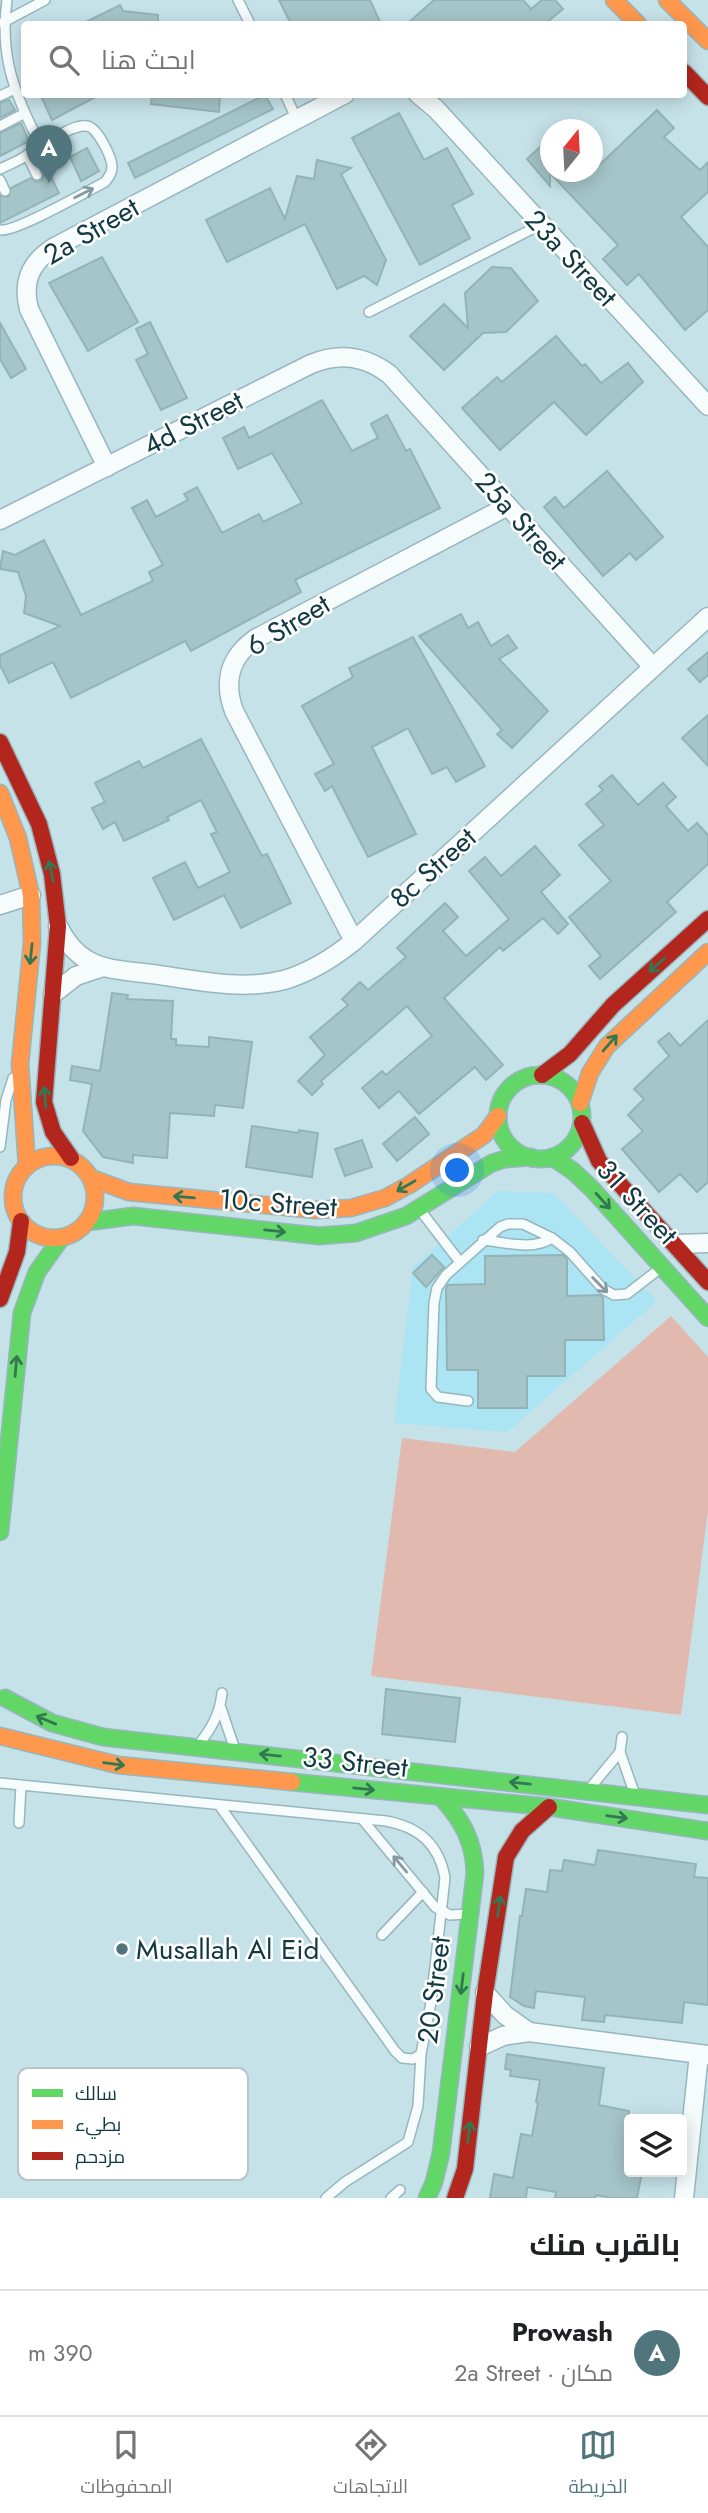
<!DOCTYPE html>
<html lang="ar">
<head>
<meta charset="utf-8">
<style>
  :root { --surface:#fff; --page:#f2f2f2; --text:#202124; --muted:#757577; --line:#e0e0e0; --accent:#50757d }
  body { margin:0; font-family:Jost,Cairo,sans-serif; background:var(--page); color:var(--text); direction:rtl }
  .controls { position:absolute; right:21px; bottom:21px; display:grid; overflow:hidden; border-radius:7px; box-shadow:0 4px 18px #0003 }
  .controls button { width:63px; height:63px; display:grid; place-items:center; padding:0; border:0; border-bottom:2px solid var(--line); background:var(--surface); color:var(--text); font:35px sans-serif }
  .compass { position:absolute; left:540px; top:119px; width:63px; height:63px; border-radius:50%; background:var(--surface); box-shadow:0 4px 18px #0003; rotate:18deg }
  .you { position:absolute; left:458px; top:1171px; width:24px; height:24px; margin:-18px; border:5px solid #fff; border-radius:50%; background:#1a73e8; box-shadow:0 0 0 10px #1a73e833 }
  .badge { display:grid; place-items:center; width:46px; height:46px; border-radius:50%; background:var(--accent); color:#fff; font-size:23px; font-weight:700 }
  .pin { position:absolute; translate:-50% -58px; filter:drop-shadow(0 2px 4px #0008) }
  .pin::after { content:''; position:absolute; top:37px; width:24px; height:21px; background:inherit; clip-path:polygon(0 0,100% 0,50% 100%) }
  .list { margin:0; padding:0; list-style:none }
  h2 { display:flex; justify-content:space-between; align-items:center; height:91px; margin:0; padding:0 28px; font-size:30px }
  h2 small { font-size:23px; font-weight:400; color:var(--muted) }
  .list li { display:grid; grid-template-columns:46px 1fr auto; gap:21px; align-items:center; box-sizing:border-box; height:126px; padding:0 28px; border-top:2px solid var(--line) }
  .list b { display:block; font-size:26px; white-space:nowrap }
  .list p { margin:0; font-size:23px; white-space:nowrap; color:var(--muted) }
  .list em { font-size:23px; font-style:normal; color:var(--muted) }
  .icon { flex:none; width:38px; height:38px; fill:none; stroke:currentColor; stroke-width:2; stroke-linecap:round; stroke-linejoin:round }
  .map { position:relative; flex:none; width:708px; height:2198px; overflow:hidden; direction:ltr }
  .search { position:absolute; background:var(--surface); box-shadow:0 4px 18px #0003; left:21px; right:21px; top:21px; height:77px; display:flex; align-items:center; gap:18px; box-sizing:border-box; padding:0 24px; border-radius:7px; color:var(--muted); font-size:26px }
  .sheet { height:217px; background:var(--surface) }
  nav { display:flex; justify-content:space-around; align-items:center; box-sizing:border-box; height:98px; border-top:2px solid var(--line); background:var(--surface); font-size:19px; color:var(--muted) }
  nav a { display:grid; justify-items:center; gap:4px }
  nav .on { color:var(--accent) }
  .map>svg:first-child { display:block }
</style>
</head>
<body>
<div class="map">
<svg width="708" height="2198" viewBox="0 0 708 2198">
  <rect width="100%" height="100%" fill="#c6e2e9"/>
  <polygon fill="#abe4f2" points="498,1191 553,1193 657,1301 507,1432 394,1423 413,1267"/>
  <polygon fill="#e1b9af" points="671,1316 708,1357 708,1511 681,1715 371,1676 402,1438 515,1452"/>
  <g fill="#a5c5c8" stroke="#93b4b7" stroke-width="2">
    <polygon points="279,0 370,0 381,24 291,24"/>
    <polygon points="434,0 523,0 531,9 542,0 555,0 563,9 545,24 407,24"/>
    <polygon points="120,5 123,11 158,15 158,24 82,24"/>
    <polygon points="40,94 101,94 52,120"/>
    <polygon points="152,94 220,94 219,112 151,104"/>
    <polygon points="265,95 273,109 135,178 128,163"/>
    <polygon points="9,100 15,110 0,118 0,103"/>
    <polygon points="657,110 674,128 664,137 700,170 708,162 708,192 681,217 708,247 708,310 685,330 639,274 627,285 603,259 618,245 550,173 550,186 527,159 540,147 550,159 550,172 592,172"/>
    <polygon points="399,113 424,160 447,148 473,194 452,205 470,238 420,265 352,138"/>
    <polygon points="21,123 29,141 0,156 0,133"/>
    <polygon points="87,148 99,171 81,181 70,157"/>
    <polygon points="317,160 351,168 341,174 386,260 377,285 364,276 337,289 305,224 227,262 206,220 270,188 285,219 297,176 314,179"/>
    <polygon points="47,169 59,193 0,223 0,196 8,197 11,188 31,178 36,182 41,181 44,176 43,171"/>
    <polygon points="102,257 138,322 88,351 49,283"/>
    <polygon points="492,267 511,268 538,301 506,332 483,333 444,370 410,336 444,304 468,328 465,293"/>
    <polygon points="150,322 187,398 161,410 136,360 148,354 136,329"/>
    <polygon points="0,323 26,369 11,378 0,359"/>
    <polygon points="556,336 582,366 585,364 601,383 628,363 643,382 586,435 554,402 500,450 462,408 497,377 502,382"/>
    <polygon points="322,400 352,451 378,438 371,424 387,415 406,451 410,449 440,508 295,580 301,592 191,651 185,641 71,698 53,662 9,683 0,665 0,655 60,626 24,613 26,596 18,572 0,569 3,551 15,555 44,540 81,615 153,581 149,572 163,565 132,508 147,500 156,517 188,500 184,494 197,487 222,533 259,514 263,522 302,503 272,453 238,469 223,438 244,427 249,438"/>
    <polygon points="607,471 663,537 636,560 630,553 603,576 544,507 555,497 564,508"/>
    <polygon points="461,614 468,628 478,622 491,646 508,635 517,648 499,659 548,711 512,748 497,734 502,730 419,636"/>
    <polygon points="413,637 485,766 456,782 447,767 432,774 408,728 372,747 416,834 368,857 332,786 325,791 315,774 334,764 302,706 353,677 349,668"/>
    <polygon points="708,652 708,675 700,682 688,669"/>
    <polygon points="708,715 708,766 682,738"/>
    <polygon points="201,739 262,856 267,854 291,903 241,928 224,895 174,920 153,878 185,862 198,888 230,872 211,834 217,832 201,800 167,817 169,820 124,841 115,822 103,829 92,808 105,802 95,783 139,761 143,768"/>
    <polygon points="612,775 638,805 663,783 676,797 666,806 688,831 697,823 708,835 708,864 667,902 676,912 600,979 589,966 601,956 569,917 611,881 579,845 604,825 586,804 603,790 599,786"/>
    <polygon points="535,846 560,875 541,892 568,924 558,934 543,918 503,951 500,947 444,998 503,1065 486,1080 475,1067 419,1114 399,1091 379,1108 362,1088 382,1071 386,1075 432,1036 407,1006 321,1081 323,1084 312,1095 298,1081 325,1055 310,1037 348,1005 342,999 360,982 368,990 406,957 397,948 445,903 458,917 443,931 466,956 509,919 469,871 485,857 501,876"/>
    <polygon points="112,993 128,995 127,999 173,1001 171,1039 176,1039 176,1045 209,1047 209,1037 252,1042 243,1108 215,1105 214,1116 170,1113 167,1158 133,1155 133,1163 103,1157 83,1131 92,1084 70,1080 72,1066 100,1071"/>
    <polygon points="708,1020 708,1182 697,1192 680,1174 659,1192 622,1149 643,1131 628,1115 644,1099 634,1089 669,1056 658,1042 669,1033 680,1046"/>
    <polygon points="415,1117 429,1134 397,1161 383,1144"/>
    <polygon points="252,1126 298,1133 299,1130 318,1133 312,1177 246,1167"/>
    <polygon points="362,1140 372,1167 345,1176 335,1149"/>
    <polygon points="432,1255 444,1267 426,1287 413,1273"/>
    <polygon points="563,1255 567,1259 567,1296 600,1295 603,1297 604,1340 565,1340 565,1376 527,1376 527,1408 478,1408 478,1370 447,1370 446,1288 448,1285 485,1284 485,1256"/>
    <polygon points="386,1689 460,1698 455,1742 382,1734"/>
    <polygon points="598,1850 696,1864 694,1877 708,1878 708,2005 684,2002 682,2023 605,2015 604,2022 582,2020 585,1997 536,1991 534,2008 524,2006 510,1997 520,1916 522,1916 526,1889 547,1892 550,1870 562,1871 564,1860 595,1865"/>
    <polygon points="507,2054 604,2068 599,2105 629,2111 629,2172 642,2172 637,2198 611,2198 596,2195 595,2198 555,2198 556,2192 527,2187 526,2198 490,2198 494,2174 513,2178 521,2134 532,2136 538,2103 536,2102 540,2080 510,2076 511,2070 505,2069"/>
  </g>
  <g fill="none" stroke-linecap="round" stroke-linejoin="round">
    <g stroke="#97b6bd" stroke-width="12">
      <g id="lane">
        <polyline points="238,0 250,24"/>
        <polyline points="2,23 45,0"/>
        <polyline points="285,94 297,120"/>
        <polyline points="0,96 15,89"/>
        <polyline points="0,126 25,113"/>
        <polyline points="27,155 37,175"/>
        <path d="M0,169C15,161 41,155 35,134"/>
        <polyline points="0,180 5,191"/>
        <path d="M0,230C14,233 88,191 105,182C109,177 112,173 112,167C112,157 97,127 87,126C67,124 56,146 35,134C12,88 0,52 7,0"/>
        <polyline points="369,312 540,225"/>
        <polyline points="0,1147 6,1100 13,1078"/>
        <polyline points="420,1210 460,1262"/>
        <path d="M483,1240C504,1242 533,1251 552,1238"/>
        <polyline points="468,1401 438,1397 431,1389 434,1303 437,1288 446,1275 500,1227 508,1224 523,1224 552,1238 570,1252 603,1289 614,1295 627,1294 662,1267"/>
        <polyline points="221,1708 235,1750"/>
        <polyline points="622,1737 620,1752 634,1792"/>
        <path d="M199,1744C212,1728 220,1713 222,1693"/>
        <path d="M0,1783L386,1821C419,1827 439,1844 445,1878L431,2002L421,2054L413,2059L402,2058L395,2051L219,1805"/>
        <polyline points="590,1788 620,1752"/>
        <polyline points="362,1819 435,1907 450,1915 468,1914"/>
        <polyline points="19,1823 21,1785"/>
        <polyline points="382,1935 423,1892"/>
        <polyline points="326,2198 345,2182 408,2142 418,2106 421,2054"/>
        <polyline points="391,2198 400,2190"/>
      </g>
    </g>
    <g stroke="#97b6bd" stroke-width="21">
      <g id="street">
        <polyline points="418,94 436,109 708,406"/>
        <path d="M107,467L29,309C22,282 30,263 53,248L345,94"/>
        <path d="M0,520L311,364C340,352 365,356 389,374L653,667"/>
        <polyline points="0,905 31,895"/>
        <path d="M58,926C65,940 74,953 89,961C107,971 131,971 152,974C195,980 241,991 284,980C311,972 333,958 354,941L708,617"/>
        <path d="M354,941L234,711C223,681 230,657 255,639L508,506"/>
        <polyline points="53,994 76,976 103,967"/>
        <polyline points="675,1244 708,1243"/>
        <polyline points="485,1993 505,2015 529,2032"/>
        <polyline points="479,2047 503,2036 529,2032 708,2055"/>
        <polyline points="684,2198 699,2054"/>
      </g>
    </g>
    <g stroke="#97b6bd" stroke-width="19">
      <g id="fast">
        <circle cx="540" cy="1117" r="42"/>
        <polyline points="552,1157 573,1171 592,1189 708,1318"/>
        <polyline points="87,1222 133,1216 319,1236 356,1233 406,1216 492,1163 505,1159 531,1157"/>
        <polyline points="0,1532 22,1313 37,1272 62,1237"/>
        <polyline points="5,1698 52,1723 103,1737 708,1805"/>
        <polyline points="292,1782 549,1807 708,1831"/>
        <path d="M427,2198L434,2182L441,2153L475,1873C474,1841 462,1820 441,1797"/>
      </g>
    </g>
    <g stroke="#97b6bd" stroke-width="19">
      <g id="slow">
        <polyline points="614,0 638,24"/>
        <polyline points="667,0 708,41"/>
        <polyline points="0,793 18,838 31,895 32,943 20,1064 27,1166"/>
        <polyline points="580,1103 590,1073 607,1046 708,952"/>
        <circle cx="54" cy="1197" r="41"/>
        <polyline points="91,1178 129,1192 316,1210 351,1208 385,1198 409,1185 484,1135 498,1116"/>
        <polyline points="0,1736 118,1765 292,1782"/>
      </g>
    </g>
    <g stroke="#97b6bd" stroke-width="19">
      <g id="jam">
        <polyline points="684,72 708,97"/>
        <polyline points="0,742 39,824 52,874 58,926 44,1102 53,1132 71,1158"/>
        <polyline points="542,1075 570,1054 613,1005 708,919"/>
        <polyline points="582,1123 599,1161 708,1282"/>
        <polyline points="0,1299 17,1252 21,1221"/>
        <polyline points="455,2198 465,2169 485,1993 506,1857 522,1831 549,1807"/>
      </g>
    </g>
    <use href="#lane" stroke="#f6fbfc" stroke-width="9"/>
    <use href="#street" stroke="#f6fbfc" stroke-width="18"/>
    <use href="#fast" stroke="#63d668" stroke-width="16"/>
    <use href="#slow" stroke="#ff974d" stroke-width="16"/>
    <use href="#jam" stroke="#b3261e" stroke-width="16"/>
  </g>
  <defs><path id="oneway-shaft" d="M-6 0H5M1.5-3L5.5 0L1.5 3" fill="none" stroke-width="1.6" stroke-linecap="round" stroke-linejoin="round" transform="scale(1.75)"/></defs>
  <g stroke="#849aa0">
    <use href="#oneway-shaft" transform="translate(84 193) rotate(-27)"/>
    <use href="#oneway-shaft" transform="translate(600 1285) rotate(45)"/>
    <use href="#oneway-shaft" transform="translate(400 1864) rotate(-130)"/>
  </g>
  <g stroke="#327852">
    <use href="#oneway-shaft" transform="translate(51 871) rotate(-101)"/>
    <use href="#oneway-shaft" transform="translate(31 954) rotate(96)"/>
    <use href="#oneway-shaft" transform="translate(657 965) rotate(138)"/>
    <use href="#oneway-shaft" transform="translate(610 1043) rotate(-49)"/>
    <use href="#oneway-shaft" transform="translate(45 1097) rotate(-94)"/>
    <use href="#oneway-shaft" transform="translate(406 1186) rotate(150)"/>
    <use href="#oneway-shaft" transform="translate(184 1197) rotate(-175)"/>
    <use href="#oneway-shaft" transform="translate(603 1201) rotate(48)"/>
    <use href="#oneway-shaft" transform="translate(275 1231) rotate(6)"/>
    <use href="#oneway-shaft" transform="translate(16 1366) rotate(-85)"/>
    <use href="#oneway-shaft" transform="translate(46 1720) rotate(-157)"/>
    <use href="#oneway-shaft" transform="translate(270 1755) rotate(-174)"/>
    <use href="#oneway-shaft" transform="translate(114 1764) rotate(7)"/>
    <use href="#oneway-shaft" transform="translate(520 1783) rotate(-174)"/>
    <use href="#oneway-shaft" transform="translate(364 1789) rotate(6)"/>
    <use href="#oneway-shaft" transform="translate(617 1817) rotate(8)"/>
    <use href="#oneway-shaft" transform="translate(499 1906) rotate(-82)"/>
    <use href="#oneway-shaft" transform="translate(462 1984) rotate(97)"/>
    <use href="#oneway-shaft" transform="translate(469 2132) rotate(-83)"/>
  </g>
  <circle fill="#50757d" stroke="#fff" stroke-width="2.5" cx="122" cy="1949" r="7"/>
  <g text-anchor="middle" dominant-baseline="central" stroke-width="5" stroke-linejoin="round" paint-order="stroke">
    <g font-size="28" fill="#113a43" stroke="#fff">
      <text transform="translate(91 231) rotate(-30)">2a Street</text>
      <text transform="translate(571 258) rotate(47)">23a Street</text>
      <text transform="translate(193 423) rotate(-27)">4d Street</text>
      <text transform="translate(521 521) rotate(48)">25a Street</text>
      <text transform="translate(288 625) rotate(-31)">6 Street</text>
      <text transform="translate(433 868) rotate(-42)">8c Street</text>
      <text transform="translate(637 1202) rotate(47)">31 Street</text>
      <text transform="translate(278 1203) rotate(4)">10c Street</text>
      <text transform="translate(355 1762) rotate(6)">33 Street</text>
      <text transform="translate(434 1990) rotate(-83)">20 Street</text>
    </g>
    <g font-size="28" fill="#113a43" stroke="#fff" text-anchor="start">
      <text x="136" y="1949">Musallah Al Eid</text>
    </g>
  </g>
  <rect x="18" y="2068" width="230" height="112" rx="10" fill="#fff" stroke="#b8c4c7" stroke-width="2"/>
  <rect x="32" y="2089" width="31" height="8" fill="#63d668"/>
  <rect x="32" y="2120" width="31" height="9" fill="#ff974d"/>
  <rect x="32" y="2152" width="31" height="8" fill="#b3261e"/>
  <g font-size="19" fill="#113a43">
    <text x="75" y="2100">سالك</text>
    <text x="75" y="2131">بطيء</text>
    <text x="75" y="2163">مزدحم</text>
  </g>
</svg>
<div class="controls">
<button><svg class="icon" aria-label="layers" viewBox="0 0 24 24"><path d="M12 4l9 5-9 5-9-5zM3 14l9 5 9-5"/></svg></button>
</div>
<svg class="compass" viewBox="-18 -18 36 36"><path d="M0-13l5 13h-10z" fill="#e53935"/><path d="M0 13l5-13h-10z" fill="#757577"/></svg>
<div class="you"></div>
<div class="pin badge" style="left:49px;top:183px">A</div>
<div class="search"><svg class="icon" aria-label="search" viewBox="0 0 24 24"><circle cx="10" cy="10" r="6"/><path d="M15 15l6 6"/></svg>ابحث هنا</div>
</div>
<section class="sheet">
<h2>بالقرب منك<small></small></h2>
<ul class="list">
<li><span class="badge">A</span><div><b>Prowash</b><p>مكان · 2a Street</p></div><em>390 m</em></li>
</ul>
</section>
<nav>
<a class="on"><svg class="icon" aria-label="map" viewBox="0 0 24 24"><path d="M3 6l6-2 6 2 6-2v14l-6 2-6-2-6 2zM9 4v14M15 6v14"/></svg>الخريطة</a>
<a><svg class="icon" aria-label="directions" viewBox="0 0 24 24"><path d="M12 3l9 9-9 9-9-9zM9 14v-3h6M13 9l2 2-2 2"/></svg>الاتجاهات</a>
<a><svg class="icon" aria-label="saved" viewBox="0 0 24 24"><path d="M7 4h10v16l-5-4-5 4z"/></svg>المحفوظات</a>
</nav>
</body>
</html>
